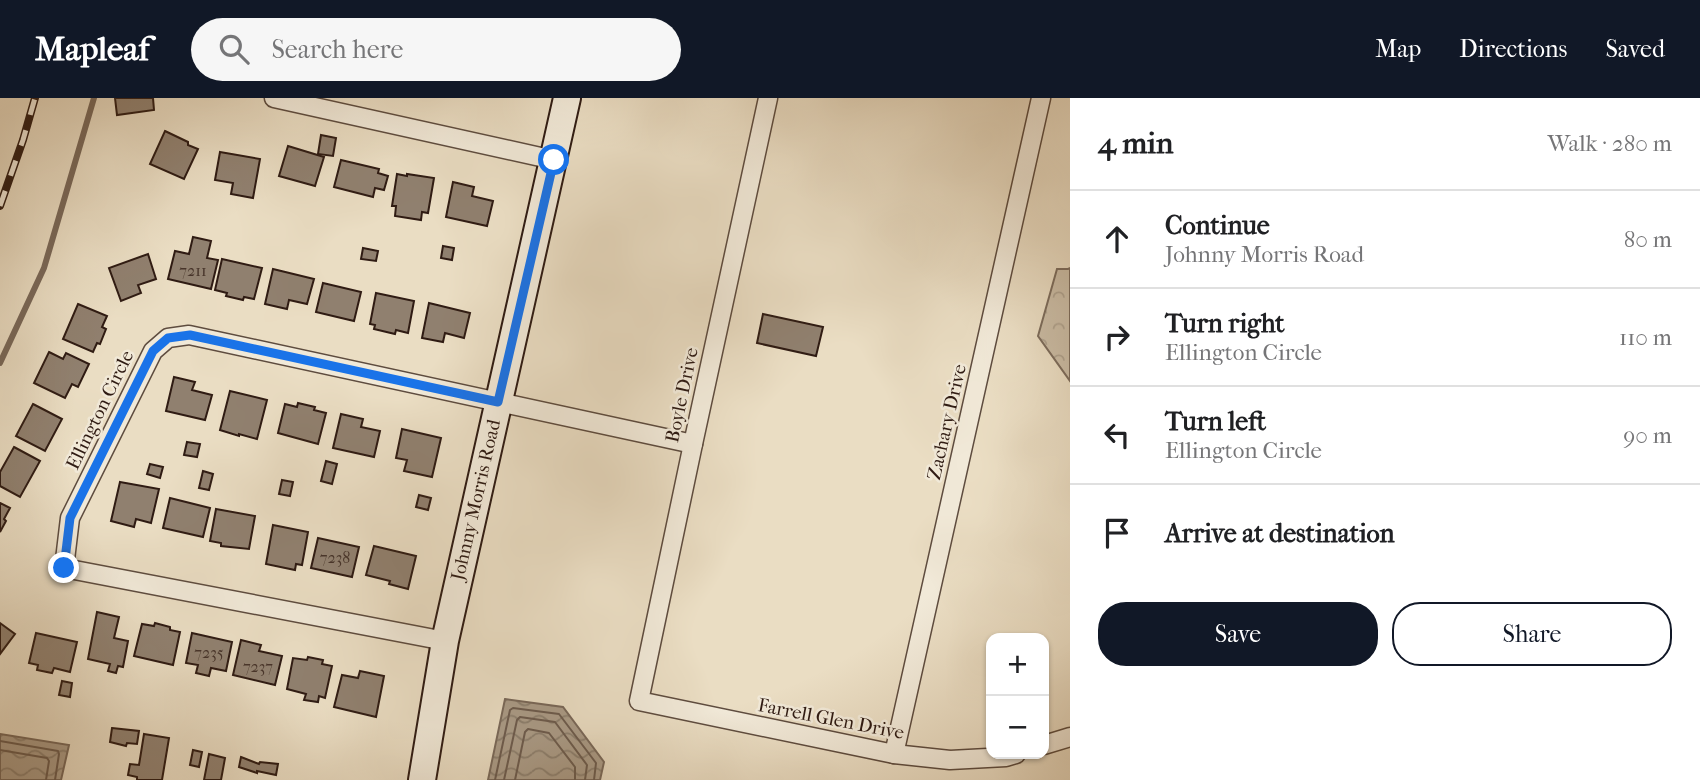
<!DOCTYPE html>
<html lang="en">
<head>
<meta charset="utf-8">
<style>
  :root { --surface:#fff; --page:#f6f6f6; --text:#202124; --muted:#757577; --line:#e0e0e0; --accent:#111827 }
  body { margin:0; font-family:"IM FELL French Canon",serif; background:var(--page); color:var(--text) }
  .controls { position:absolute; right:21px; bottom:21px; display:grid; overflow:hidden; border-radius:14px; box-shadow:0 2px 5px #0004 }
  .controls button { width:63px; height:63px; display:grid; place-items:center; padding:0; border:0; border-bottom:2px solid var(--line); background:var(--surface); color:var(--text); font:35px sans-serif }
  .stop { position:absolute; width:21px; height:21px; margin:-16px; border:5px solid #1a73e8; border-radius:50%; background:#fff }
  .stop.end { background:#1a73e8; border-color:#fff; box-shadow:0 2px 7px #0008 }
  .list { margin:0; padding:0; list-style:none }
  h2 { display:flex; justify-content:space-between; align-items:center; height:91px; margin:0; padding:0 28px; font-size:30px }
  h2 small { font-size:23px; font-weight:400; color:var(--muted) }
  .list li { display:grid; grid-template-columns:46px 1fr auto; gap:21px; align-items:center; box-sizing:border-box; height:98px; padding:0 28px; border-top:2px solid var(--line) }
  .list b { display:block; font-size:26px; white-space:nowrap }
  .list p { margin:0; font-size:23px; white-space:nowrap; color:var(--muted) }
  .list em { font-size:23px; font-style:normal; color:var(--muted) }
  .actions { display:flex; gap:14px; padding:21px 28px }
  .actions a { flex:1; padding:16px 0; border:2px solid var(--accent); border-radius:28px; text-align:center; font-size:24px; color:var(--accent) }
  .actions .main { background:var(--accent); color:#fff }
  .icon { flex:none; width:38px; height:38px; fill:none; stroke:currentColor; stroke-width:2; stroke-linecap:round; stroke-linejoin:round }
  .map { position:relative; flex:none; width:1070px; height:682px; overflow:hidden }
  header { display:flex; align-items:center; gap:42px; box-sizing:border-box; height:98px; padding:0 35px; background:var(--accent); color:#fff }
  header strong { font-size:33px }
  nav { display:flex; gap:38px; margin-inline-start:auto; font-size:24px }
  .search { width:490px; height:63px; background:var(--page); display:flex; align-items:center; gap:18px; box-sizing:border-box; padding:0 24px; border-radius:38px; color:var(--muted); font-size:26px }
  main { display:flex }
  aside { flex:1; background:var(--surface) }
  .map>svg:first-child { display:block }
</style>
</head>
<body>
<header>
<strong>Mapleaf</strong>
<div class="search"><svg class="icon" aria-label="search" viewBox="0 0 24 24"><circle cx="10" cy="10" r="6"/><path d="M15 15l6 6"/></svg>Search here</div>
<nav><a>Map</a><a>Directions</a><a>Saved</a></nav>
</header>
<main>
<div class="map">
<svg width="1070" height="682" viewBox="0 0 1070 682">
  <defs>
    <pattern id="forest-crowns" width="20" height="18" patternUnits="userSpaceOnUse" patternTransform="scale(1.75)"><rect width="20" height="18" fill="#cabca5"/><path d="M2 6a3 3 0 1 1 6 0M12 15a3 3 0 1 1 6 0" fill="none" stroke="#aea18d"/></pattern>
    <pattern id="water-waves" width="16" height="10" patternUnits="userSpaceOnUse" patternTransform="scale(1.75)"><rect width="16" height="10" fill="#aa9b87"/><path d="M0 5q4-4 8 0t8 0" fill="none" stroke="#8b7e6d"/></pattern>
  </defs>
  <rect width="100%" height="100%" fill="#eaddc3"/>
  <filter id="stains"><feTurbulence type="fractalNoise" baseFrequency=".00286" numOctaves="4"/><feColorMatrix values="0 0 0 0 .2 0 0 0 0 .09 0 0 0 0 .02 0 0 0 .5 -.17"/></filter>
  <radialGradient id="worn" r=".72"><stop offset=".6" stop-color="#630" stop-opacity="0"/><stop offset="1" stop-color="#630" stop-opacity=".3"/></radialGradient>
  <polygon fill="url(#forest-crowns)" stroke="#7c6c5c" stroke-width="2" points="1070,170 1070,283 1038,238 1057,171 1068,171"/>
  <g fill="url(#water-waves)" stroke="#796859" stroke-width="2">
    <polygon points="505,601 563,609 604,664 600,682 488,682"/>
    <polygon points="0,636 69,647 61,682 0,682"/>
  </g>
  <g fill="none" stroke-linecap="round" stroke-linejoin="round">
    <g stroke="#6c5b4d" stroke-width="2">
      <polyline points="0,643 58,653 59,656 55,682"/>
      <polyline points="0,652 47,660 49,663 46,682"/>
      <polyline points="495,682 510,612 513,610 559,616 596,665 594,682"/>
      <polyline points="504,682 517,622 520,619 555,624 587,667 585,682"/>
      <polyline points="515,682 525,634 528,631 549,635 575,669 575,682"/>
    </g>
    <polyline stroke="#796859" stroke-width="6" points="0,265 44,170 94,0"/>
  </g>
  <g fill="#90806f" stroke="#2f1b13" stroke-width="2">
    <polygon points="115,0 153,0 154,12 117,17"/>
    <polygon points="165,33 188,44 188,47 198,51 184,81 150,66"/>
    <polygon points="321,37 336,40 333,58 318,56"/>
    <polygon points="288,48 324,59 315,88 279,78"/>
    <polygon points="220,54 260,61 253,100 231,96 233,85 215,82"/>
    <polygon points="341,62 379,71 378,75 388,78 384,92 375,90 373,99 334,89"/>
    <polygon points="397,76 407,78 407,76 434,80 428,115 422,114 421,122 395,118 396,108 392,108"/>
    <polygon points="453,84 474,89 472,98 493,103 487,128 446,119"/>
    <polygon points="193,139 211,143 207,160 218,162 211,191 168,181 175,153 189,156"/>
    <polygon points="443,148 454,150 452,162 441,160"/>
    <polygon points="363,150 378,153 376,163 361,161"/>
    <polygon points="148,156 156,181 138,187 141,195 121,203 109,170"/>
    <polygon points="222,161 262,170 254,201 244,199 243,202 226,198 227,195 215,192"/>
    <polygon points="273,171 314,181 307,206 289,202 287,211 265,206"/>
    <polygon points="323,185 361,194 354,223 316,214"/>
    <polygon points="376,195 414,203 408,235 396,232 395,236 374,231 375,227 370,226"/>
    <polygon points="429,205 470,215 464,240 445,235 443,244 422,240"/>
    <polygon points="78,206 107,218 102,229 106,231 100,246 97,245 93,254 63,241"/>
    <polygon points="763,216 823,229 816,258 757,245"/>
    <polygon points="49,254 63,261 66,255 89,266 78,289 72,286 65,300 34,285"/>
    <polygon points="174,279 195,284 192,292 212,297 205,322 166,313"/>
    <polygon points="230,293 267,302 257,341 239,336 239,338 220,332"/>
    <polygon points="298,305 315,309 314,312 326,315 318,346 278,335 285,306 297,309"/>
    <polygon points="33,306 62,321 45,353 16,338"/>
    <polygon points="341,316 363,321 361,329 380,333 374,359 333,350"/>
    <polygon points="402,331 441,340 432,379 404,373 407,362 396,360"/>
    <polygon points="187,344 200,346 197,359 184,357"/>
    <polygon points="14,349 40,363 20,399 0,388 0,374"/>
    <polygon points="326,363 337,366 332,386 321,383"/>
    <polygon points="150,366 163,369 160,380 147,376"/>
    <polygon points="203,373 213,376 209,392 199,390"/>
    <polygon points="282,382 293,384 290,398 279,396"/>
    <polygon points="120,384 159,391 151,425 136,421 134,429 111,423"/>
    <polygon points="419,397 431,400 428,412 416,409"/>
    <polygon points="170,400 210,410 203,439 163,430"/>
    <polygon points="0,405 10,410 4,421 6,423 0,434"/>
    <polygon points="216,411 255,418 249,451 221,448 221,445 210,443"/>
    <polygon points="273,427 308,434 302,467 296,466 295,472 266,466"/>
    <polygon points="318,440 359,449 352,479 311,470"/>
    <polygon points="374,448 416,458 408,491 389,486 390,483 366,477"/>
    <polygon points="97,514 119,519 114,540 128,543 123,569 118,568 116,575 108,573 110,566 88,561"/>
    <polygon points="0,525 15,536 0,556"/>
    <polygon points="155,525 170,529 170,532 180,534 173,567 134,558 142,526 154,528"/>
    <polygon points="36,535 77,544 70,574 54,570 52,575 37,572 38,567 29,565"/>
    <polygon points="192,535 232,544 226,573 211,570 209,578 196,575 198,567 186,565"/>
    <polygon points="241,542 261,547 259,553 282,558 275,587 233,577"/>
    <polygon points="308,559 323,562 322,566 332,568 325,600 319,598 318,604 304,602 306,596 287,591 293,560 307,562"/>
    <polygon points="360,573 384,578 376,619 334,609 342,577 358,580"/>
    <polygon points="62,583 72,585 70,599 59,597"/>
    <polygon points="112,630 139,633 137,646 127,645 126,648 110,644"/>
    <polygon points="144,636 169,640 162,682 137,682 137,679 128,677 130,666 139,667"/>
    <polygon points="193,652 202,654 199,669 190,667"/>
    <polygon points="209,656 225,660 221,682 204,682"/>
    <polygon points="241,659 259,666 260,664 278,666 276,677 257,673 257,675 239,669"/>
  </g>
  <g fill="none" stroke-linecap="round" stroke-linejoin="round">
    <g stroke="#5e4c3f" stroke-width="21">
      <g id="street">
        <polyline points="274,0 554,62"/>
        <polyline points="768,0 693,346 639,603 894,656 950,662 1006,659 1016,656"/>
        <polyline points="445,543 64,470 70,420 153,253 168,240 189,237 693,346"/>
        <polyline points="1044,647 1070,639"/>
        <polyline points="894,656 1041,0"/>
      </g>
    </g>
    <g stroke="#2f1b13" stroke-width="30">
      <polyline id="secondary" points="422,682 445,543 567,0"/>
    </g>
    <use href="#street" stroke="#f1e9d8" stroke-width="18"/>
    <use href="#secondary" stroke="#f1e9d8" stroke-width="26"/>
    <g stroke="#2f1b13" stroke-width="8">
      <polyline id="rail" points="0,108 23,42 35,0"/>
    </g>
    <use href="#rail" stroke="#f1e9d8" stroke-width="5" stroke-dasharray="16" stroke-linecap="butt"/>
  </g>
  <g fill="none" stroke-linecap="round" stroke-linejoin="round">
    <polyline stroke="#1a73e8" stroke-width="9" points="64,470 70,420 153,253 168,240 190,237 498,304 554,62"/>
  </g>
  <g text-anchor="middle" dominant-baseline="central" stroke-width="5" stroke-linejoin="round" paint-order="stroke">
    <g font-size="16" fill="#47342a">
      <text x="193" y="172">7211</text>
      <text x="335" y="459">7238</text>
      <text x="209" y="554">7235</text>
      <text x="258" y="568">7237</text>
    </g>
    <g font-size="19" fill="#2f1b13" stroke="#f1e9d8">
      <text transform="translate(682 297) rotate(-78)">Boyle Drive</text>
      <text transform="translate(100 312) rotate(-64)">Ellington Circle</text>
      <text transform="translate(947 324) rotate(-77)">Zachary Drive</text>
      <text transform="translate(476 402) rotate(-77)">Johnny Morris Road</text>
      <text transform="translate(831 621) rotate(11)">Farrell Glen Drive</text>
    </g>
  </g>
  <rect width="100%" height="100%" filter="url(#stains)"/>
  <rect width="100%" height="100%" fill="url(#worn)"/>
</svg>
<div class="controls">
<button>+</button>
<button>−</button>
</div>
<div class="stop" style="left:554px;top:62px"></div>
<div class="stop end" style="left:64px;top:470px"></div>
</div>
<aside>
<h2>4 min<small>Walk · 280 m</small></h2>
<ul class="list">
<li><svg class="icon" aria-label="ahead" viewBox="0 0 24 24"><path d="M12 20V5M6 11l6-6 6 6"/></svg><div><b>Continue</b><p>Johnny Morris Road</p></div><em>80 m</em></li>
<li><svg class="icon" aria-label="right" viewBox="0 0 24 24"><path d="M7 20v-9h11M14 6l5 5-5 5"/></svg><div><b>Turn right</b><p>Ellington Circle</p></div><em>110 m</em></li>
<li><svg class="icon" aria-label="left" viewBox="0 0 24 24"><path d="M17 20v-9H6M10 6l-5 5 5 5"/></svg><div><b>Turn left</b><p>Ellington Circle</p></div><em>90 m</em></li>
<li><svg class="icon" aria-label="arrive" viewBox="0 0 24 24"><path d="M6 21V4h12l-3 4 3 4H6"/></svg><div><b>Arrive at destination</b></div></li>
</ul>
<div class="actions"><a class="main">Save</a><a>Share</a></div>
</aside>
</main>
</body>
</html>
